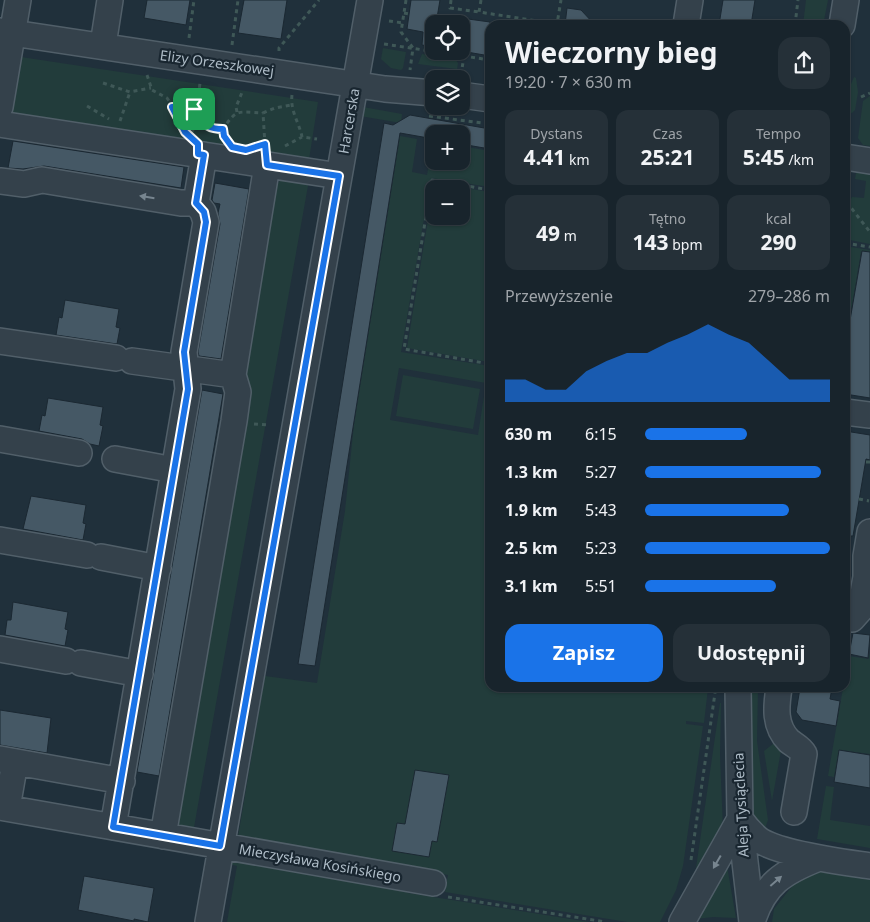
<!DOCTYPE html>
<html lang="pl">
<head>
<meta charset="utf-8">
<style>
	:root { --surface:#18242c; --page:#253038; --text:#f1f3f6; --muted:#9fa4a9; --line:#364148; --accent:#1a73e8 }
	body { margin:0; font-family:"Noto Sans",sans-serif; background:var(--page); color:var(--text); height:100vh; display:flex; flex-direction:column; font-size:19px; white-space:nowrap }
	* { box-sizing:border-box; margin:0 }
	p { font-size:16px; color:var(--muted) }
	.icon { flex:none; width:28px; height:28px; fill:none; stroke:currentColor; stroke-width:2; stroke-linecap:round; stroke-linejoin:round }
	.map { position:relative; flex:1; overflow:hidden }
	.side { position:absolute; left:485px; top:20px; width:365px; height:672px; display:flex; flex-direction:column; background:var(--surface); border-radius:15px; box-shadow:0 1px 4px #0004,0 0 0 1px var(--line) }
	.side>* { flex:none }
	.tools { position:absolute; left:425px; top:15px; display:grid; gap:10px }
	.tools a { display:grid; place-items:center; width:45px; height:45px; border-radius:10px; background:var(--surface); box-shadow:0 1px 4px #0004,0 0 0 1px var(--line); font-size:25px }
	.pin { position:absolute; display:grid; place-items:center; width:42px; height:42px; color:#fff; margin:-21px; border-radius:10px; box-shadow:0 2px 8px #0006 }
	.round { display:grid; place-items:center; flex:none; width:52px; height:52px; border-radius:15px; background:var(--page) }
	.headline { display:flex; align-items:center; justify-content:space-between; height:85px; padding:0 20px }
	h1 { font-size:28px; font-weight:700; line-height:38px }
	.figures { display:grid; grid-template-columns:repeat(3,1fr); gap:8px; height:85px; padding:5px 20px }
	.figures div { display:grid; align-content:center; border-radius:12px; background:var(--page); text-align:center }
	.figures b { font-size:21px; font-weight:700 }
	.figures small { font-size:14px; font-weight:400 }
	.figures p { font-size:14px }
	.chart { height:140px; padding:10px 20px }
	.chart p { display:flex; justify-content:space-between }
	.chart svg { width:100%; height:90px; margin-top:5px; fill:var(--accent); opacity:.7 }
	.action { display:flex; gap:10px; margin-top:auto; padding:10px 20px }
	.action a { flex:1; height:58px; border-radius:15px; background:var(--accent); color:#fff; font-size:20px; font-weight:700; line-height:58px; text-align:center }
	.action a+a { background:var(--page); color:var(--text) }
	ul { padding:0 20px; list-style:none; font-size:16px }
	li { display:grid; grid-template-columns:80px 60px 1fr; align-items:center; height:38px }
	li i { height:12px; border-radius:6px; background:var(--accent) }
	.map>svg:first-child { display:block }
	.green { fill:#223c3b; fill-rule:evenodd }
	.building { fill:#455865; stroke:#1b2832 }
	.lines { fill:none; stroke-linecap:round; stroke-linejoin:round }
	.minor-casing { stroke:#515f69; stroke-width:28 }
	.path { stroke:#3f5857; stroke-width:3; stroke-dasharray:4 4; stroke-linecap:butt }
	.minor { stroke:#34414b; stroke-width:25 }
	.oneway { fill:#77858f }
	.route-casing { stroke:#fff; stroke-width:10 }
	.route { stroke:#1a73e8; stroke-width:6 }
	.labels { text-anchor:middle; stroke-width:4.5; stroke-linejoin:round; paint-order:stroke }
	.street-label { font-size:14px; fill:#aebcc7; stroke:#192630 }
</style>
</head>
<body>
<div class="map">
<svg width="870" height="922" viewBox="0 0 870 922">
	<rect width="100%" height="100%" fill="#20303b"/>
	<path class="green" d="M806,0h22l-5,25h-20z
		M383,48l23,4 -3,16 -2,2 -10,-2 -10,-9z
		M422,54l33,5 3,4 -1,6 -39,-5z
		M21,57l297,45 -10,64 -297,-46z
		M854,77l2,1 2,14 -3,18 -3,3 -7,-1v-14z
		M870,96v50l-7,-1 -5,-7 5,-37z
		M363,107l39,7 -1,9 -41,-7z
		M400,136l17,3 -5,33 15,3 6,-33 1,19h27v-15l29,5v36l-59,-9 -30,174 89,14v322h218l-4,35 -18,-2v3l17,2 -20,140 -7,24 -16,32h-33l-182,-30 3,-17 -210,-38 27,-161 52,7 28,-172 9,-87zM399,368l87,15 -8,52 -88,-15z
		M857,168l13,2v74l-25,-5v-30l7,-12 12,1 2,-17 -11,-2z
		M284,176l25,4 -116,653 -39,-6 115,-633z
		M434,183l56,9 -1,170 -82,-14zM434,189h27v27h-27z
		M845,246l25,4v3l-9,-1 -16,95z
		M403,375l77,14 -7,40 -77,-13z
		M870,653v101l-31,-4 -5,27 -6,-1 15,-88h2l3,-32 21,3z
		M750,688h8l-1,53 11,79 -4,11 -11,-15 -3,-7z
		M720,703h1l-1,52 3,74 -28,46z
		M778,740l4,5 -10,56 -8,-50z
		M826,786l8,1 -4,33 40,6v22l-53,-9z
		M230,860l164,21 14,12 181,29h-362l10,-56 -10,-3z
		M727,866l9,52 -23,-1 -17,2z
		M824,870l46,8v44h-98l2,-13 19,-24 -1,-8z"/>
	<path class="building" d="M147,0h43l-4,25 -42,-7z
		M244,0h43l-6,39 -43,-6z
		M411,0h29l-3,18 30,5 1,-4 22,3v34l-29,-5v-27h-27v23l-12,-2 1,-13 -16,-3z
		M723,0h32l-4,25h-32z
		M567,8l14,2 14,15h-30z
		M410,115l80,14v20l-29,-5v-10h-27v5l-34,-6 -85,533 -17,-2 86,-541 9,2z
		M13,141l171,26 -3,21 -137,-22 -21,3 -15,-1z
		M215,183l34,6 -28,170 -22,-3 -1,-4 22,-128 -2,-11 2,-9 -6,-1 -2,-3z
		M862,251l8,1v146l-25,-4v-45z
		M65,300l54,9 -3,18 4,1 -3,16 -61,-9 3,-18 3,1z
		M202,390l21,4 -64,382 -22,-4z
		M48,398l55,9 -3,18 3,1 -4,20 -9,-2 -8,-5 -43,-8 3,-16 3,1z
		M845,431l25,4v25l-4,-1 -13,77h-8z
		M31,496l55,9 -3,18 3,1 -3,16 -60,-11z
		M13,602l55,10 -3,17 3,1 -3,16 -60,-11 2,-15h4z
		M853,633l17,2 -2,23 -19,-4z
		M800,688h32l-2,11 10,2 -4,25 -34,-6 -6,-8z
		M0,710l51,8 -4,35 -47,-8z
		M839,750l31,5v33l-36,-6z
		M415,770l34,5 -12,67 -5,-1 -3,16 -37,-6 5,-28 8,1z
		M84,876l70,12 -6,34 -14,-3v2l-56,-11z"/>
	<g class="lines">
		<defs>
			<path id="minor" d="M686,25l4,-25
				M842,25l4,-25
				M0,31l385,58 49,4
				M103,45l7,-45
				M461,95l29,4
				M0,107l18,-107
				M0,124l339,52
				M845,157l25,4
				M0,181l24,3 18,-4 139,23h15
				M0,341l116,17
				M132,361l101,14
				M845,412l25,3
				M0,439l79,14
				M115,459l59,11
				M0,540l87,15
				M101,557l57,11
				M845,618l7,1 8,-9 6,-33v-21l4,-24
				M0,649l66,12
				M81,663l59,11
				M738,688l2,131 12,103
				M779,688c-3,19 -5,38 10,53 5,4 12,7 15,13l-10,58
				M0,759l122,22
				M0,807l433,76
				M7,808l8,-46
				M740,819c5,7 11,14 18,20 20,15 85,23 112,27
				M113,827l75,-438 -4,-37 22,-130 -3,-10 -7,-9 8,-48
				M163,836l71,-415 4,-29 -5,-17 34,-210
				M208,922l162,-922
				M682,922l58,-103
				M752,922c12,-38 31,-50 67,-64"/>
		</defs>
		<use href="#minor" class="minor-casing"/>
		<path class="path" d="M406,0l-5,32 12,16 -3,22
			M451,0l-1,8 29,4
			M481,0l-2,12 78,12 4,-24
			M404,13l5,1
			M389,21l14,2
			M795,25l3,-25
			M189,38l5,-38
			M384,44l106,16
			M232,45l6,-45
			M279,51v-3l40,-48
			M147,75l5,15 15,8 9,13 9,21
			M461,75l3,-19
			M103,83l27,9 21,-4
			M292,95c-2,16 7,27 10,42l15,2
			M861,97l9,-4
			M87,106l22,13
			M172,107l22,2 12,-3 1,-7 -8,-8 1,-8
			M194,109c11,13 10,20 29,20
			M237,112l-1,-5 7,-17
			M429,116l61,8
			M120,121l10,-29
			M182,125h7l4,4
			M192,132l3,-7 8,-4
			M225,138l-2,-9c14,-21 15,-17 40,-16
			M265,145l-2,-32 12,-5 16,-3
			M285,146l17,-9
			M490,190l-58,-10 -28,169 86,15
			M845,204l7,5 18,23
			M845,243l25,4
			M254,424l14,1
			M866,462h4
			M859,499l10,2
			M691,860l24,-167
			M448,897l158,25"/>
		<use href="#minor" class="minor"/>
	</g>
	<defs><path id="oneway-solid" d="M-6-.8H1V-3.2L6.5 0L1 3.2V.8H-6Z" transform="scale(1.25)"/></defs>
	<g class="oneway">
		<use href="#oneway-solid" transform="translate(147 197) rotate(-171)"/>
		<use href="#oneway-solid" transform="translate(717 862) rotate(120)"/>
		<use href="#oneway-solid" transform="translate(776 881) rotate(-41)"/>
	</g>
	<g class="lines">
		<defs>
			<path id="route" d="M172,107l22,2c11,13 10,20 29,20l1,7 8,11 14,3 19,-6 2,21 72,11 -119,670 -107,-19 75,-438 -4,-37 22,-130 -2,-10 -8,-9 8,-48 -6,-1v-10l-13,-12z"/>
		</defs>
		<use href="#route" class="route-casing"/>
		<use href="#route" class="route"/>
	</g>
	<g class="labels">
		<g class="street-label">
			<text transform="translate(217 63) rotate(8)" y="5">Elizy Orzeszkowej</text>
			<text transform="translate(349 121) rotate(-80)" y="5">Harcerska</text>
			<text transform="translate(741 805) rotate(-93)" y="5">Aleja Tysiąclecia</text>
			<text transform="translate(320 863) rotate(10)" y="5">Mieczysława Kosińskiego</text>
		</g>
	</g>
</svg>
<div class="tools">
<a><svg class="icon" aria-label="locate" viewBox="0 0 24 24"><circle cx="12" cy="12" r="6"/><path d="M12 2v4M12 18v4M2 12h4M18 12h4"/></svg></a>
<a><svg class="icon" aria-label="layers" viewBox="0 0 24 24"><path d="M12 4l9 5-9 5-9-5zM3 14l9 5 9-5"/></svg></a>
<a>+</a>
<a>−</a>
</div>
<div class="pin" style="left:194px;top:109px;background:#1e9e55"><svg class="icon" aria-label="arrive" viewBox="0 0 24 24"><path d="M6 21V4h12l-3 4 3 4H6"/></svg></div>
<section class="side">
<div class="headline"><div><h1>Wieczorny bieg</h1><p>19:20 · 7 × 630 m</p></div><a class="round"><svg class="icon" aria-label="share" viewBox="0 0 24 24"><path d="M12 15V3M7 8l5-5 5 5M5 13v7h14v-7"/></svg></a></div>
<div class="figures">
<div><p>Dystans</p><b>4.41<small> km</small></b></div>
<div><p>Czas</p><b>25:21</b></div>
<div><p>Tempo</p><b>5:45<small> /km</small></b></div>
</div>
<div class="figures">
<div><b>49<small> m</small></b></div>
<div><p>Tętno</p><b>143<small> bpm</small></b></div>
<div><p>kcal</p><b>290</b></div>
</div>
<div class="chart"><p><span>Przewyższenie</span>279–286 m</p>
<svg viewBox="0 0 160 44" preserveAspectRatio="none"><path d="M0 44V33L10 33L20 38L30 38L40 29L50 24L60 20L70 20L80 15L90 11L100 6L110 11L120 15L130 24L140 33L150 33L160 33V44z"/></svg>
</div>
<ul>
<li><b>630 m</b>6:15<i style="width:55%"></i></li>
<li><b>1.3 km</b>5:27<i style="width:95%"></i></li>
<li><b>1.9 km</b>5:43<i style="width:78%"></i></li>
<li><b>2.5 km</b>5:23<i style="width:100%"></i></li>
<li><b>3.1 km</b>5:51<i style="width:71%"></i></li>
</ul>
<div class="action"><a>Zapisz</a><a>Udostępnij</a></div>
</section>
</div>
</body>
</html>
